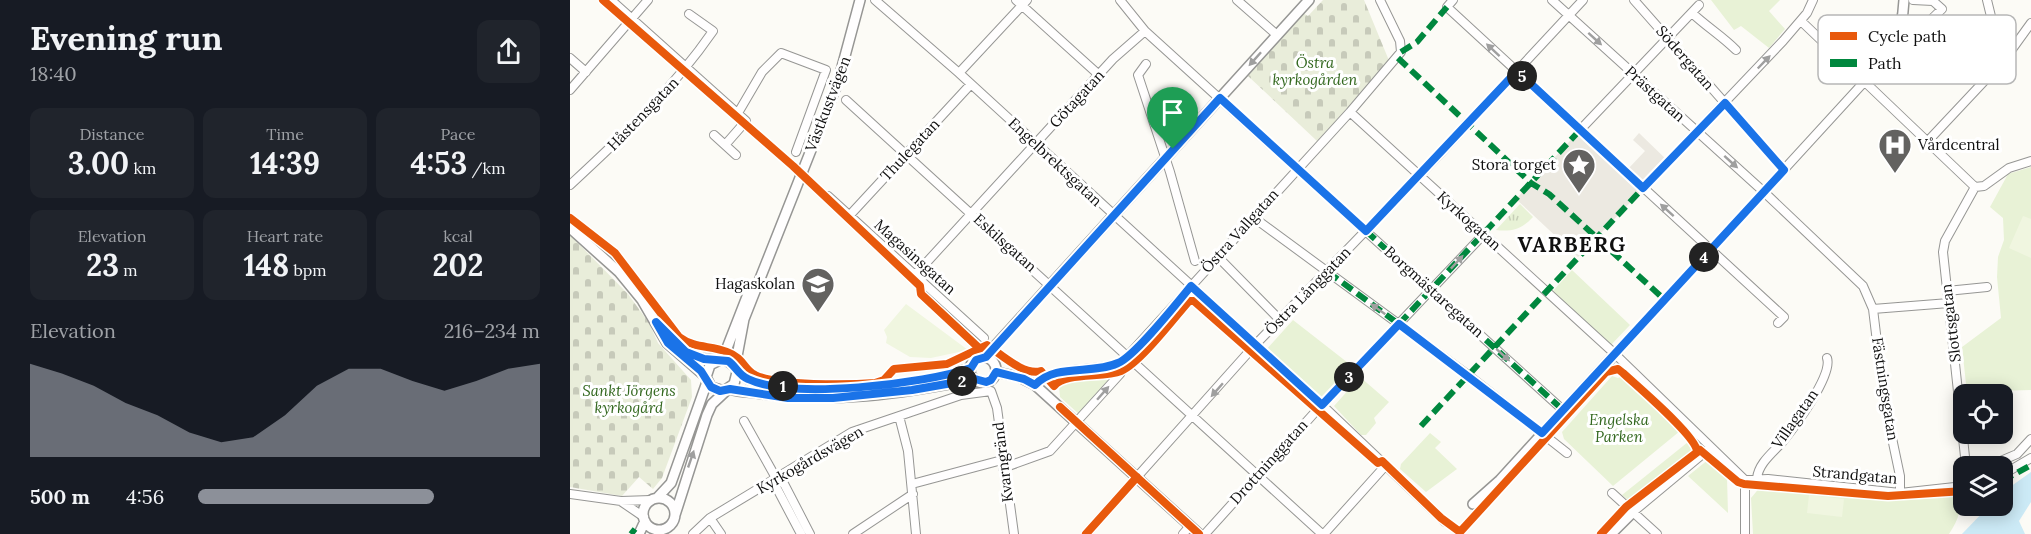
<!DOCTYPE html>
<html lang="en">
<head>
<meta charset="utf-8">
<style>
	:root { --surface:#171b24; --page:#20242c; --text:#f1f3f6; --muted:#9ea1a6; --accent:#8c9099 }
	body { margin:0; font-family:Lora,serif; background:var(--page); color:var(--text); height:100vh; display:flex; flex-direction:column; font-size:22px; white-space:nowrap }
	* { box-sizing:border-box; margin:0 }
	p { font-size:20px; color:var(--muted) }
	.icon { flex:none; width:33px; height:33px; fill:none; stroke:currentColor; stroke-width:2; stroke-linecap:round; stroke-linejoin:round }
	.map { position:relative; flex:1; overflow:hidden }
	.drawer { display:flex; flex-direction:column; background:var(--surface); width:570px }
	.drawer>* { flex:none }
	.controls { position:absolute; left:1383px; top:384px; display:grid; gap:12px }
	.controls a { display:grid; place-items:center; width:60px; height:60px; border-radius:12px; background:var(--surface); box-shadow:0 3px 15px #0003; font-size:30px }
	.pin { position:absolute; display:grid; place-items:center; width:51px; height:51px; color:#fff; margin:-62px -26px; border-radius:50% 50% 50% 0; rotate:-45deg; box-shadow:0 0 6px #0007 }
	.pin .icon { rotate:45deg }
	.km { position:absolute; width:30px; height:30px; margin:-15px; border-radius:50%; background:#222; color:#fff; font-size:16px; line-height:30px; text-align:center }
	.round { display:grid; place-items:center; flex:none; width:63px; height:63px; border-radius:12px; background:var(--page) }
	.headline { display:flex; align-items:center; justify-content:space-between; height:102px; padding:0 30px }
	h1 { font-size:33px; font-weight:700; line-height:45px }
	.metrics { display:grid; grid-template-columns:repeat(3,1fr); gap:9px; height:102px; padding:6px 30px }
	.metrics div { display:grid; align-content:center; border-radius:12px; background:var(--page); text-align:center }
	.metrics b { font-size:30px; font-weight:700 }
	.metrics small { font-size:16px; font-weight:400 }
	.metrics p { font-size:16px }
	.chart { height:168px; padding:12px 30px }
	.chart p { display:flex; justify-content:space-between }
	.chart svg { width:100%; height:108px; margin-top:6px; fill:var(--accent); opacity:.7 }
	ul { padding:0 30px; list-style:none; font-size:20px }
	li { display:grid; grid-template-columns:96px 72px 1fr; align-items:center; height:45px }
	li i { height:15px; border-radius:8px; background:var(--accent) }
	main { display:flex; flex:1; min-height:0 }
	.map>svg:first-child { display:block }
	.grass { fill:url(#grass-tufts) }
	.cemetery { fill:url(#cemetery-stones) }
	.park { fill:#e8f2d6 }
	.pitch { fill:#f0f6e0 }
	.plaza { fill:#ece9e1 }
	.water { fill:#cceaf6 }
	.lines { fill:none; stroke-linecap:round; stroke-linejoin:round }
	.minor-casing { stroke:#969694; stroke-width:10 }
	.tertiary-casing { stroke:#969694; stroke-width:12 }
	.minor { stroke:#fffefe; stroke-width:8 }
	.tertiary { stroke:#fffefe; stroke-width:9 }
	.quiet { stroke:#00873e; stroke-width:6; stroke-dasharray:12 6; stroke-linecap:butt }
	.cycleway-casing { stroke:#fff; stroke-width:11 }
	.cycleway { stroke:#e8590c; stroke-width:8 }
	.oneway { fill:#9f9f9f }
	.route-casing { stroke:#fff; stroke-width:12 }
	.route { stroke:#1a73e8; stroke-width:8 }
	.labels { text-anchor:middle; stroke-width:6; stroke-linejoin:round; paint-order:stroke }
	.street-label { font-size:15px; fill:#101010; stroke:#fff }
	.park-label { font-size:15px; font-style:italic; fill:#33681f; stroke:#fff }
	.poi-label { font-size:15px; fill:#101010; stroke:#fff; text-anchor:end }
	.district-label { font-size:21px; font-weight:bold; letter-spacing:1.5px; fill:#101010; stroke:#fff }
	.key { fill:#fff; stroke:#b7b7b7; stroke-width:1.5 }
	.key-label { font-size:16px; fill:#101010 }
</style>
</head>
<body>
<main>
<section class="drawer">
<div class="headline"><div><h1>Evening run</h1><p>18:40</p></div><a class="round"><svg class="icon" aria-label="share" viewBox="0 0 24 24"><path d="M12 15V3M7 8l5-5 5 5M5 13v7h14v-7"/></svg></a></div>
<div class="metrics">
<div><p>Distance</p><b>3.00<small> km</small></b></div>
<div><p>Time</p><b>14:39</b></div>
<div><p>Pace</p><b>4:53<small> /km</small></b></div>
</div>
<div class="metrics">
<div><p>Elevation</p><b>23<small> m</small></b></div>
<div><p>Heart rate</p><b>148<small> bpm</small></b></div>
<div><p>kcal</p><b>202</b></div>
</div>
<div class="chart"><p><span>Elevation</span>216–234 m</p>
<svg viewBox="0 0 160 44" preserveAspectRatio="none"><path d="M0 44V6L10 10L20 15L30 22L40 27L50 34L60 38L70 36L80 27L90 15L100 8L110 8L120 13L130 17L140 13L150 8L160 6V44z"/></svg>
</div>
<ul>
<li><b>500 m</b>4:56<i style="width:69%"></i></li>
</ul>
</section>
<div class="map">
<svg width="1461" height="534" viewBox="0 0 1461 534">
	<defs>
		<pattern id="grass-tufts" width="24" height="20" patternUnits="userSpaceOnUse" patternTransform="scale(1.5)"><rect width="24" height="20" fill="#e8f2d6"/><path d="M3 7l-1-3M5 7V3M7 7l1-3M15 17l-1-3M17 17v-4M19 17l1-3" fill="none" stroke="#c6ceb7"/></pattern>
		<pattern id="cemetery-stones" width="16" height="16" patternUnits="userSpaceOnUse" patternTransform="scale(1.5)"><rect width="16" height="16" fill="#e9edda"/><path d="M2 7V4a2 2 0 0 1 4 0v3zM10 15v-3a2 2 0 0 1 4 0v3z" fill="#c7caba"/></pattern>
	</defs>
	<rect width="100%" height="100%" fill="#fcfbf6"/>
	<path class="grass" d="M950,204l13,13c-11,12 -21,15 -37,13z"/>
	<path class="cemetery" d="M753,0h41l26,63 -73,78 -69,-65 55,-63 5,3z
		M0,235l58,59 21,29 9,20 33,37 1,17 -30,81 -9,11 -14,-12 -17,19 -52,-9z"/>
	<path class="park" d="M1141,0h69l-11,11 16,18 -16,19 -28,-22 -7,4z
		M1461,167v223l-36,1 -29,-7 -4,-37 39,-29 -4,-41 1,-20 6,-17 -1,-22 -13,-11 18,-33z
		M1002,270l58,55 -20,21 -58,-54z
		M723,320l59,46 -32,34 -55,-49z
		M1053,375l57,56 -67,55 -49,-47 -2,-7 50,-56 6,2z
		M790,377l29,25 -15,16 2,5 -10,12h-5l-27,-29z
		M541,380l-31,35 -20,-18 -1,-11 5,-5z
		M860,433l11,9 -6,6 22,21 -31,23 -26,-23 1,-5z
		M1118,442l4,4 -1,5 -57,49h-6l-6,-5z
		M1139,459l18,18 1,36 -40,-37z
		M1191,486l107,12 36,1 55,-5c3,17 -1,26 -10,40h-196l-2,-36z"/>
	<path class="pitch" d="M1453,216l8,3v39l-22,-10z
		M336,304l62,46 -37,8 -21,-1 -24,-14 1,-6 -3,-7z
		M1239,495l35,4 -2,18 -35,-4z"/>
	<path class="plaza" d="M1010,130l48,39 17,-18 -12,-11 6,-7 30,29 -91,95 -62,-58z"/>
	<path class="water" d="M1461,472v30l-12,19 6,13h-63l27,-28h13l1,-14z"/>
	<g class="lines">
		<defs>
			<path id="minor" d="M41,0l135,121 -21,24
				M305,0l84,73 363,332 123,117
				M446,0l83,75
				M550,0l25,31 418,379
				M667,0l40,35
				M883,0l-6,7 337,310 -6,6
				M982,0l212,192 99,94 10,23 11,91 16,76v17
				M1064,0l150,170
				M1417,0l10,41 8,18
				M1122,13c15,14 30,23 44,37
				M1231,21l174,166
				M1329,39l15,-3 28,-27 -9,-8 -20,-1
				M0,58l16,14
				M576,64l-8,11 32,97 25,89
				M389,73l68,-73
				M0,90l78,-90
				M276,100l476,434
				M780,112l265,242 130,126
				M168,113l24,-41 19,-19 45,17 -30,82
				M1010,130l119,-125
				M144,135l22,20
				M1357,142l78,-83 26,-36
				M0,185c52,-48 103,-96 143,-154l-24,-17
				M1405,187l9,-1 25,-18 22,-7
				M1073,188l140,-147 24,-28 6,-13
				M258,196l156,142
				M279,216l122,-132
				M683,217l215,158 99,78
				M647,256l63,64
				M345,275l198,-216 32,-28
				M1377,291l40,-4
				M1303,309l76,-6
				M1045,354l250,-273
				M465,385c23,-23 62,-10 89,-25l226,-248 51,-60 -1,-11 -20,-41
				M329,416l9,35 8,83
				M174,421l32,57
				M1396,466l-23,-214 2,-11 30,-54
				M1419,466l28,-12 14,-15
				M433,468l47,-17 70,-77 2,-4 -3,-7
				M1432,475l29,-17
				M210,476l30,58
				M1187,478c2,-16 17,-26 27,-38 11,-14 49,-65 43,-82
				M1175,480l23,-1 132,14 64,-7
				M1175,480v54
				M203,481l28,53
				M342,484l90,-24
				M1042,493l45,41
				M0,494l51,7 30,-1
				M52,502l22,15
				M1063,512l77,-64
				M140,518l11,16
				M123,534l17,-16 142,-86 109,-37 30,-4 6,17 17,126
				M283,534l60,-40
				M516,534l169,-189 181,-187 147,-158
				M613,534l7,-8
				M635,534l112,-124 166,-175
				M754,534l62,-69"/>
			<path id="tertiary" d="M1295,81c26,-29 37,-41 39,-81
				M0,228l49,44 23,28 25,43 39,34
				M112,350l15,8 19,2
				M415,357l324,-357
				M400 370a13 13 0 1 1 26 0a13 13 0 1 1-26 0Z
				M149,359l8,-11 23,-59
				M165,367l9,-48 94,-237 22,-82
				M167,372l-3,12 -10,7 -13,-4 -5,-10 4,-12 12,-6c15,3 17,19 33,23 63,15 154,7 216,-14
				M426,372l23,5 16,8 164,149
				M160,389c9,3 18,3 27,4 71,12 147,0 218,-14
				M87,498l14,-15 36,-101
				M73 514a16 16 0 1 1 32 0a16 16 0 1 1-32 0Z
				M903,504l27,-24 115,-126
				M105,515l32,-100 5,-11 15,-14
				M69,534l6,-13
				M1041,534l22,-22"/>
		</defs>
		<use href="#minor" class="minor-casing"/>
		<use href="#tertiary" class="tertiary-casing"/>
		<use href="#minor" class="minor"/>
		<use href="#tertiary" class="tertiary"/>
		<path class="quiet" d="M831,52l16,-10 30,-35
			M828,58l133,125 18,11 116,106
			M796,231l197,179
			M758,272l140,103 74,58
			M829,324l181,-194
			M1045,354l149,-162
			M851,426l222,-238
			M1432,481l29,-16
			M61,534l4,-5"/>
		<defs>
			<path id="cycleway" d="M33,0l190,166 127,120 1,8 59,55
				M0,218l45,35 64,84c16,12 31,8 48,15 17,6 17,18 28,23 22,11 94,10 120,8l9,-3 10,-11 53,-5 40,-19c15,10 37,31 54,26l13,15c11,-14 49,-8 67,-15 19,-8 53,-53 68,-70h5l184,162 4,-2 59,57 19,14 146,-160 12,-3 5,4c15,14 72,62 74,78
				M490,407l139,127
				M516,534l51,-57
				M1031,534l25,-27 74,-57 38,32 6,2 144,12 76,-5"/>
		</defs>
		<use href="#cycleway" class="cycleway-casing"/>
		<use href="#cycleway" class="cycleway"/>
	</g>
	<defs><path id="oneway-solid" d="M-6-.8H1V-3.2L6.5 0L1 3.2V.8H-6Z" transform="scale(1.5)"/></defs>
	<g class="oneway">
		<use href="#oneway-solid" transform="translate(1025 39) rotate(42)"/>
		<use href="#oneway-solid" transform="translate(923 50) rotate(-137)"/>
		<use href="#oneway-solid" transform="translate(685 59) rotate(132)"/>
		<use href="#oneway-solid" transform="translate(1194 62) rotate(-46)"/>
		<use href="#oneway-solid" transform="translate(1161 162) rotate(42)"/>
		<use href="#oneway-solid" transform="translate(1097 210) rotate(-138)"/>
		<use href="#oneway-solid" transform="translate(887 262) rotate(-47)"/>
		<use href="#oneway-solid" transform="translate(808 309) rotate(-144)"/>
		<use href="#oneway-solid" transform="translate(933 355) rotate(42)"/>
		<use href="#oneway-solid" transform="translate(647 390) rotate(131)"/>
		<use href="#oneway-solid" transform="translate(533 393) rotate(-49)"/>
		<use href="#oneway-solid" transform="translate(121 459) rotate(-71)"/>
	</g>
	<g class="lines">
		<defs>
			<path id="route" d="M947,71l126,117 82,-85 59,67 -242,263 -143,-109 -77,81 -131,-119c-14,17 -56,70 -73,77 -26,12 -62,0 -83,22l-11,-6 -28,-7 -5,8 -5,2 -11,-3 -63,11 -79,8h-45l-58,-9 -10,2 -9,-4 -10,-16 -33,-28 -12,-21 30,30 18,7 24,2c8,5 10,14 20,18 44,21 176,5 223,-11l5,-8 10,-3 234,-259 146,133z"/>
		</defs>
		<use href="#route" class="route-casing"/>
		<use href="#route" class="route"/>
	</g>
	<defs>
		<symbol id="hospital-pin" viewBox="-11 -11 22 30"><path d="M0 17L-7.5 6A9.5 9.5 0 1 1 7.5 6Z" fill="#636260" stroke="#fff"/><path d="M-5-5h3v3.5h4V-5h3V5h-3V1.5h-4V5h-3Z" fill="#fff"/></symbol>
		<symbol id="sight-pin" viewBox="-11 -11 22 30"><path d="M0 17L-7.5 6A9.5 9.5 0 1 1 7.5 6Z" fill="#636260" stroke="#fff"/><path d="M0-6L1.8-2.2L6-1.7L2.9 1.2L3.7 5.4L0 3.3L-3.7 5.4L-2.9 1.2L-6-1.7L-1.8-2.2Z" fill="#fff"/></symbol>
		<symbol id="school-pin" viewBox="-11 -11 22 30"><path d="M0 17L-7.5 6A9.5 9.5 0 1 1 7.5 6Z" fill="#636260" stroke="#fff"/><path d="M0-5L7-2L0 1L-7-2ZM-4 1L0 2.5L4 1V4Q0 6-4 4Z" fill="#fff"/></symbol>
	</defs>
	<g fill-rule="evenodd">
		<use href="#hospital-pin" x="1306" y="126" width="38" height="52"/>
		<use href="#sight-pin" x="990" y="146" width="38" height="52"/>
		<use href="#school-pin" x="229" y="265" width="38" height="52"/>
	</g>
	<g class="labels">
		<g class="street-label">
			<text transform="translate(1115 58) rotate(49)" y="5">Södergatan</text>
			<text transform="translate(1085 94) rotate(42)" y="5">Prästgatan</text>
			<text transform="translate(507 99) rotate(-47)" y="5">Götagatan</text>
			<text transform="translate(258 104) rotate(-69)" y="5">Västkustvägen</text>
			<text transform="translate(73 114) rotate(-46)" y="5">Håstensgatan</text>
			<text transform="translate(340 150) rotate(-47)" y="5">Thulegatan</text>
			<text transform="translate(485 162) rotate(43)" y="5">Engelbrektsgatan</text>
			<text transform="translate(899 221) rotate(42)" y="5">Kyrkogatan</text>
			<text transform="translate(670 231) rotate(-48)" y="5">Östra Vallgatan</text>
			<text transform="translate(435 243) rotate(42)" y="5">Eskilsgatan</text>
			<text transform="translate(345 257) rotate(42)" y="5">Magasinsgatan</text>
			<text transform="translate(738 291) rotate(-46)" y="5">Östra Långgatan</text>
			<text transform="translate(864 292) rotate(42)" y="5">Borgmästaregatan</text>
			<text transform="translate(1381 323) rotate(-97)" y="5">Slottsgatan</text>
			<text transform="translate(1315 389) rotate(81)" y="5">Fästningsgatan</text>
			<text transform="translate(1225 419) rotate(-55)" y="5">Villagatan</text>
			<text transform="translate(240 460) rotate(-30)" y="5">Kyrkogårdsvägen</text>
			<text transform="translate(433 462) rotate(-97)" y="5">Kvarngränd</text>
			<text transform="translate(699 462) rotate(-48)" y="5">Drottninggatan</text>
			<text transform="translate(1285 475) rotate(5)" y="5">Strandgatan</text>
		</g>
		<g class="park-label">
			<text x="745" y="68">Östra<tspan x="745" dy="17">kyrkogården</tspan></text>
			<text x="59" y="396">Sankt Jörgens<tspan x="59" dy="17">kyrkogård</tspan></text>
			<text x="1049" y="425">Engelska<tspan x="1049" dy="17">Parken</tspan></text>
		</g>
		<g class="poi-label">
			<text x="1348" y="150" text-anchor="start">Vårdcentral</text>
			<text x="986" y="170">Stora torget</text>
			<text x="225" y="289">Hagaskolan</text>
		</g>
		<g class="district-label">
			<text x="1002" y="252">VARBERG</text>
		</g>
	</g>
	<rect x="1248" y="15" width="198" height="69" rx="9" class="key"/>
	<rect x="1260" y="32" width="27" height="8" fill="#e8590c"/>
	<rect x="1260" y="59" width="27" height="8" fill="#00873e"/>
	<g class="key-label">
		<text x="1298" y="42">Cycle path</text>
		<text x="1298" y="69">Path</text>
	</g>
</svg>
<div class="controls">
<a><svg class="icon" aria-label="locate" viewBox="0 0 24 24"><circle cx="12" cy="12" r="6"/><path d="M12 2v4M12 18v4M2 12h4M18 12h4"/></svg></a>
<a><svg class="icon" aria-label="layers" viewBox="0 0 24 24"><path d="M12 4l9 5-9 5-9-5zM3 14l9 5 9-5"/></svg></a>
</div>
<div class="pin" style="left:603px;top:149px;background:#1e9e55"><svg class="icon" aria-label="arrive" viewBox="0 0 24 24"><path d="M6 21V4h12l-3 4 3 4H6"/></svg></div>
<b class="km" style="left:213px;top:386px">1</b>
<b class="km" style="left:392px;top:381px">2</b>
<b class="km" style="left:779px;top:377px">3</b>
<b class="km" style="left:1134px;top:257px">4</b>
<b class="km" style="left:952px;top:76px">5</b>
</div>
</main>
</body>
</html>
